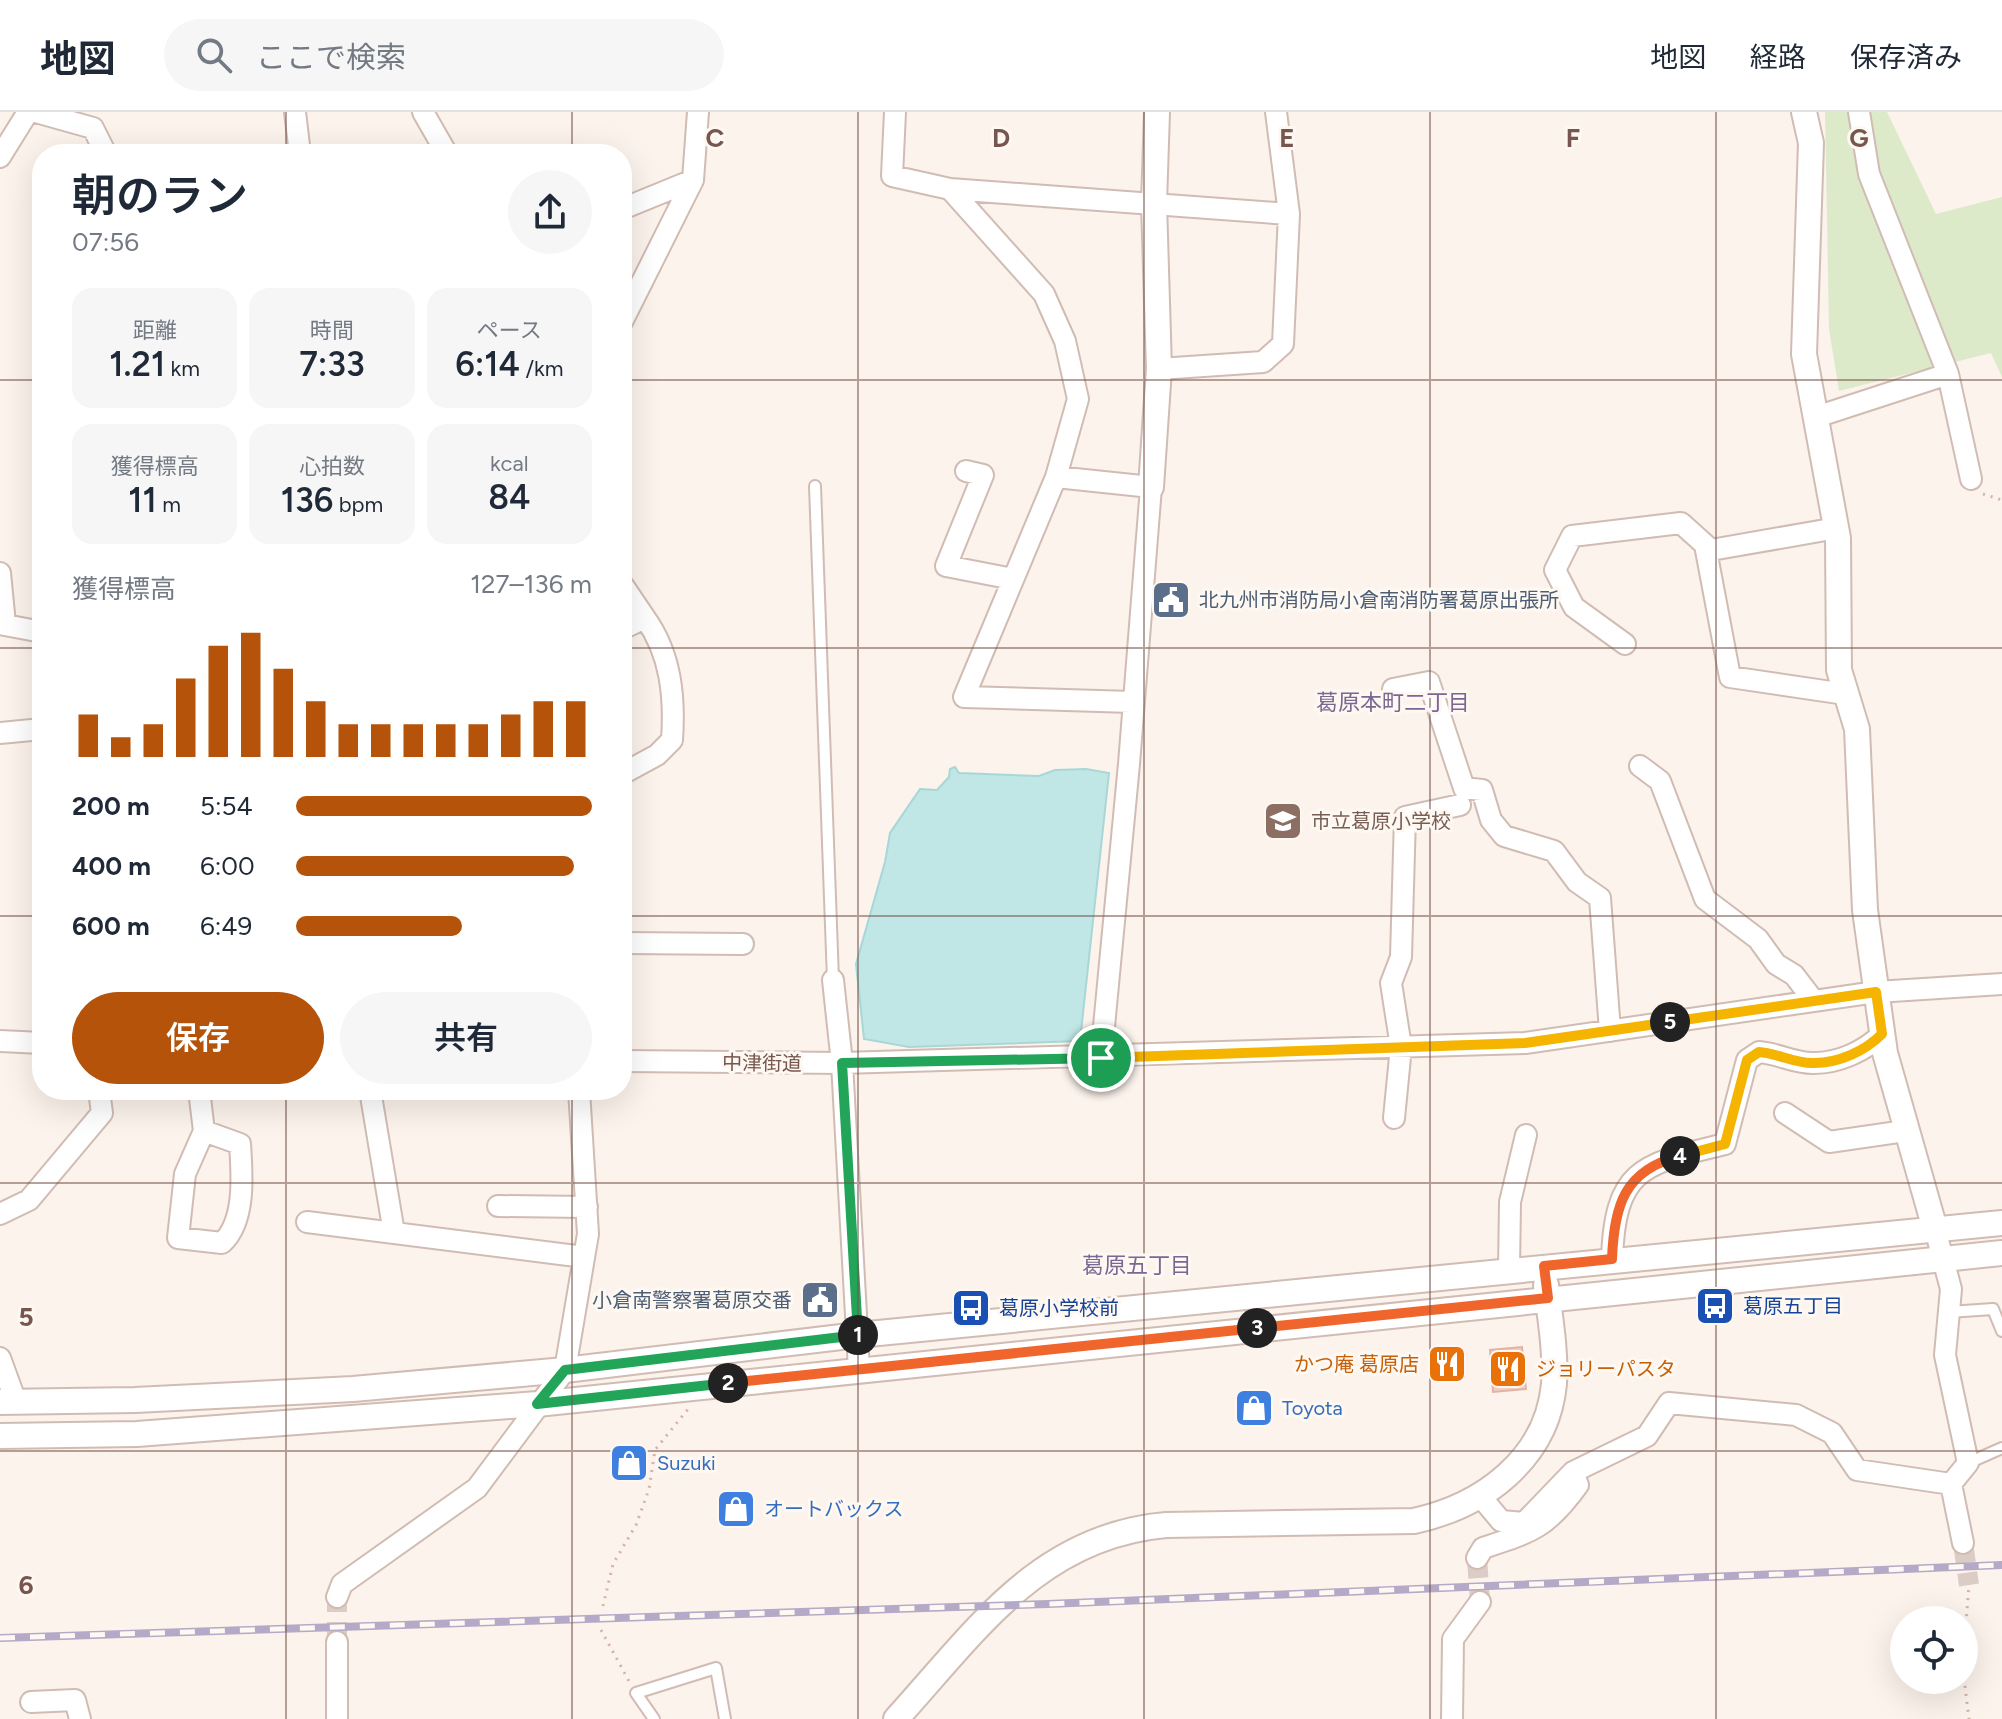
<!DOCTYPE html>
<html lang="ja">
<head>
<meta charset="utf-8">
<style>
	:root { --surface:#fff; --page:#f6f6f7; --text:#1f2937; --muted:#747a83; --line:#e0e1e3; --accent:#b45309 }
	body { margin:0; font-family:Figtree,"Noto Sans JP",sans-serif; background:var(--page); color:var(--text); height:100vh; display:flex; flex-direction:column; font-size:30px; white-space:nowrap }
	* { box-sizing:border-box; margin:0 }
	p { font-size:26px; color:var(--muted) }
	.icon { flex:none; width:44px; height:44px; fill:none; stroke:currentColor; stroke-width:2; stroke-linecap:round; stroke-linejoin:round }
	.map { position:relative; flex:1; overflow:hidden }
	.panel { position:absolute; left:32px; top:32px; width:600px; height:956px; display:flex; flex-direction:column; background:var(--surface); border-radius:32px; box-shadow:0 8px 32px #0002 }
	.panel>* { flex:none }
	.tools { position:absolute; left:1890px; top:1494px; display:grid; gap:16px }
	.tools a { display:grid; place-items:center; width:88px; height:88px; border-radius:50%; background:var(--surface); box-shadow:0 8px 32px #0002; font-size:40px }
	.pin { position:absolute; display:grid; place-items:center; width:68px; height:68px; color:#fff; margin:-34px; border:4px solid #fff; border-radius:50%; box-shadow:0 2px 8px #0007 }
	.km { position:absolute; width:40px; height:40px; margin:-20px; border-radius:50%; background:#222; color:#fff; font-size:22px; line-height:40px; text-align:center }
	.round { display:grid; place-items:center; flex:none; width:84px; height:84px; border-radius:42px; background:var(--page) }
	.headline { display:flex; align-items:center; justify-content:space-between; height:136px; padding:0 40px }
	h1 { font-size:44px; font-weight:600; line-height:60px }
	.stats { display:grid; grid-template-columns:repeat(3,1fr); gap:12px; height:136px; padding:8px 40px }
	.stats div { display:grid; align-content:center; border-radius:20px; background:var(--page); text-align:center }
	.stats b { font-size:34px; font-weight:600 }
	.stats small { font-size:22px; font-weight:400 }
	.stats p { font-size:22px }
	.chart { height:224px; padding:16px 40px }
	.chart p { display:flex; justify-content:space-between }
	.chart svg { width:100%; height:144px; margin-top:8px; stroke:var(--accent); stroke-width:6 }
	.action { display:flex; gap:16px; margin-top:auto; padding:16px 40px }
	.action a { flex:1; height:92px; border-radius:48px; background:var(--accent); color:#fff; font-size:32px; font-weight:600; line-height:92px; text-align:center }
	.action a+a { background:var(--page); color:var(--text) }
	ul { padding:0 40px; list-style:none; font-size:26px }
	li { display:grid; grid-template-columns:128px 96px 1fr; align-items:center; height:60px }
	li i { height:20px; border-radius:10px; background:var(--accent) }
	header { display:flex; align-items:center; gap:48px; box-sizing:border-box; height:112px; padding:0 40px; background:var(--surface); border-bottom:2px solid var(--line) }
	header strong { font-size:38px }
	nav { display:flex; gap:44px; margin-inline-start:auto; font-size:28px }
	.search { width:560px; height:72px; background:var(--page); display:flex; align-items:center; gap:20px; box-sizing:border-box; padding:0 28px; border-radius:44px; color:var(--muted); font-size:30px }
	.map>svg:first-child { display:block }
	.green { fill:#ddeaca }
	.water { fill:#c0e6e5; stroke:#a7d7d6; stroke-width:2 }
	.building { fill:#f1cec4; stroke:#e3b2a5; stroke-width:2 }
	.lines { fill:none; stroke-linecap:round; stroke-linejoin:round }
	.minor-tunnel { stroke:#dbccc5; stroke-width:20; stroke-dasharray:20 10; stroke-linecap:butt }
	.service-casing { stroke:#d1bcb3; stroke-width:14 }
	.minor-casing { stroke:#d1bcb3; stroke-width:24 }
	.tertiary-casing { stroke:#d1bcb3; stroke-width:28 }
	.path { stroke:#d6b1a7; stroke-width:3; stroke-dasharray:2 6; stroke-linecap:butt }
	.service { stroke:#fff; stroke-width:10 }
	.minor { stroke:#fff; stroke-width:20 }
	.tertiary { stroke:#fff; stroke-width:24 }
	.rail-casing { stroke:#b4a9c7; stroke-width:8 }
	.rail { stroke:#fef8f2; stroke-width:5; stroke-dasharray:15; stroke-linecap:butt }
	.split-1-casing { stroke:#fff; stroke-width:16 }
	.split-2-casing { stroke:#fff; stroke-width:16 }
	.split-3-casing { stroke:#fff; stroke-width:16 }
	.split-4-casing { stroke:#fff; stroke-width:16 }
	.split-5-casing { stroke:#fff; stroke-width:16 }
	.split-6-casing { stroke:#fff; stroke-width:16 }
	.split-1 { stroke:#22a559; stroke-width:10 }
	.split-2 { stroke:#22a559; stroke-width:10 }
	.split-3 { stroke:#f0652b; stroke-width:10 }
	.split-4 { stroke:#f0652b; stroke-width:10 }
	.split-5 { stroke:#f5b400; stroke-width:10 }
	.split-6 { stroke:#f5b400; stroke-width:10 }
	.grid { fill:none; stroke:#77564f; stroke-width:2; stroke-opacity:0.55 }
	.labels { text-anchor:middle; stroke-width:6; stroke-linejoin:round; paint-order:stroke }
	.service-label { font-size:20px; fill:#4e5e75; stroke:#fef8f2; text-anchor:start }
	.education-label { font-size:20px; fill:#785e54; stroke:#fef8f2; text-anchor:start }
	.street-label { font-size:20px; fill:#77564f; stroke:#fef8f2 }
	.transit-label { font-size:20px; fill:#164399; stroke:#fef8f2; text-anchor:start }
	.food-label { font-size:20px; fill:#c56008; stroke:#fef8f2; text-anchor:end }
	.shop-label { font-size:20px; fill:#366cbe; stroke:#fef8f2; text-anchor:start }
	.neighbourhood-label { font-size:22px; fill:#7c6792; stroke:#fef8f2 }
	.grid-label { font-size:26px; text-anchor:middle; font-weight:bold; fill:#77564f; stroke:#fef8f2; stroke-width:6; stroke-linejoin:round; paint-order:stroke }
</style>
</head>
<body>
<header>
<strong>地図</strong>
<div class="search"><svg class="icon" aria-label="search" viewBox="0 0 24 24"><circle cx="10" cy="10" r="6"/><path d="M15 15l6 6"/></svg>ここで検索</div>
<nav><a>地図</a><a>経路</a><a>保存済み</a></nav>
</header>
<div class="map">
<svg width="2002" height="1607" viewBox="0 0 2002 1607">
	<rect width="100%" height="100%" fill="#fcf3ec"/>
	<path class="green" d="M1825,0h62l49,102 66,-17v180l-11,-24 -152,38 -10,-62z"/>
	<path class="water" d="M955,655l4,6 80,3 16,-6 31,-1 23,4 -29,268 -171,6 -45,-8 -8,-75 29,-102 5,-29 30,-44 17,1 12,-13 1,-8z"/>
	<path class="building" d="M1522,1235l4,42 -33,3 -3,-42z"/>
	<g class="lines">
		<path class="minor-tunnel" d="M1963,1431l6,42
			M1477,1446l3,44
			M337,1530v-45"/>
		<defs>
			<path id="service" d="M815,374l18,494
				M1949,1200l44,-3 9,22
				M1968,1351l34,-15
				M654,1607l-18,-26 80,-25 9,51"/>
			<path id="minor" d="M36,0l57,16 13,26
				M295,0l5,42
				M423,0l24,42
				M895,0l-3,64 58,13 339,25
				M1859,0l10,62 79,200 23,105
				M0,45l28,-45
				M950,77l94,105 21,47 13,58 -22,78 -92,220 168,5
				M622,97l71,-29
				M622,210l71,-142 5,-68
				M1159,257l104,-7 20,-18 6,-130 -13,-102
				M1816,305l132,-43
				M966,359l17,4 -37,91 67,13
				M1056,365l95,10 -22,277 -28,294
				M1705,433l25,132 115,17
				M0,461l5,51
				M622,472l23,34 -23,11
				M0,512l42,8
				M1625,532l-51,-37 -19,-37 17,-34 109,-13 30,27 126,-22
				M1393,577l36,-7 35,106 18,2 9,30 13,16 50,15 23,31 23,16 10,133
				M0,621l42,-4
				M1640,654l20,15 45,118 53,40 18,25 18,11 20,26
				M622,662l35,-19 15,-15c3,-43 -1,-86 -27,-122
				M622,831l121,1
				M833,868l9,83 17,306
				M0,929l42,2
				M622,949l220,2 683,-20 351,-51 126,-8
				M199,978l5,41 -19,43 -7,64 44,5c24,-22 20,-69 18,-99l-36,-13
				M370,978l24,143
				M1785,1001l44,29 76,-11
				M1394,1006l7,-71 -10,-64 10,-26 4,-140 55,-12
				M498,1094l89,1
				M0,1102l29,-14 73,-87 -3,-23
				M307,1110l277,35
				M1935,1117l16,60 -6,66 23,108 -17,21 12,59
				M1612,1147c3,-93 33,-95 113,-115l22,-84 12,-8c18,1 37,12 55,11 25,0 51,-12 68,-29
				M1509,1157l1,-67 16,-67
				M0,1246l16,44
				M1481,1385l20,24 23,2 49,-51 74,-36 22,-33 127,12 36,18 25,37 94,14
				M1477,1446l6,-10c49,-16 64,-20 95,-63l-5,-13
				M337,1485l5,-13 135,-96 88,-118 23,-136 -9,-144
				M337,1530v77
				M31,1590l44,-2 5,19
				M1452,1607l1,-80 27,-37"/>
			<path id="tertiary" d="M1804,0l7,31 -7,211 34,184 1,132 18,59 8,181 20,143 50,176
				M1151,375l8,-118 -5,-166 3,-91
				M0,1290l135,-2 218,-11 212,-19 293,-35 1144,-112
				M0,1324l137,-2 400,-30 1465,-151
				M896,1607c80,-88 143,-183 270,-194l248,-4c69,-15 133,-62 140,-137 2,-34 -4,-66 -8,-99"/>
		</defs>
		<use href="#service" class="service-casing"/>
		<use href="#minor" class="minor-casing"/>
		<use href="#tertiary" class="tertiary-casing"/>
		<path class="path" d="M1983,382l19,6
			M603,1494l10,-42 23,-39 13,-36 6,-39 33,-41
			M601,1518l29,53
			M1964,1536l5,-63
			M1964,1566l5,41"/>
		<use href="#service" class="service"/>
		<use href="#minor" class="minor"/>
		<use href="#tertiary" class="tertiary"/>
		<defs>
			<path id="rail" d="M0,1526l1048,-34 954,-39"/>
		</defs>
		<use href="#rail" class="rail-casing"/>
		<use href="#rail" class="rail"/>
	</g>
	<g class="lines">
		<defs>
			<path id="split-1" d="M858,1223l-16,-272 259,-5"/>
			<path id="split-2" d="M728,1271l-191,21 28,-34 293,-35"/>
			<path id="split-3" d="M728,1271l529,-55"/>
			<path id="split-4" d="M1257,1216l291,-30 -4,-32 68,-7c2,-53 12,-89 68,-103"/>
			<path id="split-5" d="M1670,910l206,-30 6,42c-17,17 -43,29 -68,29 -18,1 -37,-10 -55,-11l-12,8 -22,84 -45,12"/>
			<path id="split-6" d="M1101,946l424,-15 145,-21"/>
		</defs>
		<use href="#split-1" class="split-1-casing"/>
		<use href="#split-2" class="split-2-casing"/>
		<use href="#split-3" class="split-3-casing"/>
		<use href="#split-4" class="split-4-casing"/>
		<use href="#split-5" class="split-5-casing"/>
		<use href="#split-6" class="split-6-casing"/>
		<use href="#split-1" class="split-1"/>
		<use href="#split-2" class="split-2"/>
		<use href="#split-3" class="split-3"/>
		<use href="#split-4" class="split-4"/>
		<use href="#split-5" class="split-5"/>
		<use href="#split-6" class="split-6"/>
	</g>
	<path class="grid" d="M286,0v42M572,0v42M858,0v1607M1144,0v1607M1430,0v1607M1716,0v1607M0,268h42M622,268h1380M0,536h42M622,536h1380M0,804h42M622,804h1380M286,978v629M572,978v629M0,1071h2002M0,1339h2002"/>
	<defs>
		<symbol id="civic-square" viewBox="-11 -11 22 22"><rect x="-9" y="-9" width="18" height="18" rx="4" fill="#5c6f8a" stroke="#fef8f2"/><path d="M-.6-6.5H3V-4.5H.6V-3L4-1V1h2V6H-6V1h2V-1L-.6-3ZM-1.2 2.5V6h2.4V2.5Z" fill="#fff"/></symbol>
		<symbol id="school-square" viewBox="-11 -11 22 22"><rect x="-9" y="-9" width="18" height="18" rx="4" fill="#8d6e63" stroke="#fef8f2"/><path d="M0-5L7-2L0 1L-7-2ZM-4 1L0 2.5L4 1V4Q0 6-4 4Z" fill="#fff"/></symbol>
		<symbol id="bus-square" viewBox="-11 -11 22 22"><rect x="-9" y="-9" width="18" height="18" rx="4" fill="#1a4fb4" stroke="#fef8f2"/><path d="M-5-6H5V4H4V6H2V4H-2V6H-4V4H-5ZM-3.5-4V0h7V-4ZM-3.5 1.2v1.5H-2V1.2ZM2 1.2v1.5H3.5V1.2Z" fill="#fff"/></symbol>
		<symbol id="restaurant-square" viewBox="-11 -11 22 22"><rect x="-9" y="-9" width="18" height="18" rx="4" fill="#e8710a" stroke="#fef8f2"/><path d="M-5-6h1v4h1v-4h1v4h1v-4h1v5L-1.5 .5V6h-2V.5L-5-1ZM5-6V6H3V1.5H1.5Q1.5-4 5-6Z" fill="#fff"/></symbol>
		<symbol id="shop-square" viewBox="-11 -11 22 22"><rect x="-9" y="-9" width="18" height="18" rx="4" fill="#3f7fe0" stroke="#fef8f2"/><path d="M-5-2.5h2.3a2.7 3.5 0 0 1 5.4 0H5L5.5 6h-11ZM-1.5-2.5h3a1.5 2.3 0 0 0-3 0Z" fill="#fff"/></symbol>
	</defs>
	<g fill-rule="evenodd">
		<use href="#civic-square" x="1149" y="466" width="44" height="44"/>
		<use href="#school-square" x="1261" y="687" width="44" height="44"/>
		<use href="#civic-square" x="798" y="1166" width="44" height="44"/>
		<use href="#bus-square" x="1693" y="1172" width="44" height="44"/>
		<use href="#bus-square" x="949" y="1174" width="44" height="44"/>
		<use href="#restaurant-square" x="1425" y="1230" width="44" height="44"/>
		<use href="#restaurant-square" x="1486" y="1235" width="44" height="44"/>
		<use href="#shop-square" x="1232" y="1274" width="44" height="44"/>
		<use href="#shop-square" x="607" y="1329" width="44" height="44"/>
		<use href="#shop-square" x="714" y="1375" width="44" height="44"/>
	</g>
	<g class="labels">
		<g class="service-label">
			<text x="1199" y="495">北九州市消防局小倉南消防署葛原出張所</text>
			<text x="792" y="1195" text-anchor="end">小倉南警察署葛原交番</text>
		</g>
		<g class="education-label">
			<text x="1311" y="716">市立葛原小学校</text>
		</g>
		<g class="street-label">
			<text transform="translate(762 951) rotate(1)" y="7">中津街道</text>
		</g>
		<g class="transit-label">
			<text x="1743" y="1201">葛原五丁目</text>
			<text x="999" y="1203">葛原小学校前</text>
		</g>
		<g class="food-label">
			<text x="1419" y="1259">かつ庵 葛原店</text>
			<text x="1536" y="1264" text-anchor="start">ジョリーパスタ</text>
		</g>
		<g class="shop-label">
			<text x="1282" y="1303">Toyota</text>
			<text x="657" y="1358">Suzuki</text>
			<text x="764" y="1404">オートバックス</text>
		</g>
		<g class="neighbourhood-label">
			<text x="1393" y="598">葛原本町二丁目</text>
			<text x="1137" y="1161">葛原五丁目</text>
		</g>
	</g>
	<g class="grid-label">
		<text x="715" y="35">C</text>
		<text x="1001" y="35">D</text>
		<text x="1287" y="35">E</text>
		<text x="1573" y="35">F</text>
		<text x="1859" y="35">G</text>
		<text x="26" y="1214">5</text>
		<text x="26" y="1482">6</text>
	</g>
</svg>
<div class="tools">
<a><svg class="icon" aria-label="locate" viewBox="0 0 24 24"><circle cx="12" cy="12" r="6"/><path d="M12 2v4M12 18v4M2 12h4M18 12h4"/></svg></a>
</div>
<div class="pin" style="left:1101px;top:946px;background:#1e9e55"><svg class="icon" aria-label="arrive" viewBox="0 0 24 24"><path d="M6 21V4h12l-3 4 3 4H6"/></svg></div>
<b class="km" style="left:858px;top:1223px">1</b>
<b class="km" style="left:728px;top:1271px">2</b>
<b class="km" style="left:1257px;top:1216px">3</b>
<b class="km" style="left:1680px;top:1044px">4</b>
<b class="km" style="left:1670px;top:910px">5</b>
<section class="panel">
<div class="headline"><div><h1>朝のラン</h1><p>07:56</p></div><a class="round"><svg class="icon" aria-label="share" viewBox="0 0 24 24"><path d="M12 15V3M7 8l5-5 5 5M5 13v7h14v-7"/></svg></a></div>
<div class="stats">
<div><p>距離</p><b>1.21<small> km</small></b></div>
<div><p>時間</p><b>7:33</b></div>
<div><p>ペース</p><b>6:14<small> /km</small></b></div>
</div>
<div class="stats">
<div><p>獲得標高</p><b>11<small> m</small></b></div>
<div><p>心拍数</p><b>136<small> bpm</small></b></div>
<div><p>kcal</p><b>84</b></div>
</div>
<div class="chart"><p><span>獲得標高</span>127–136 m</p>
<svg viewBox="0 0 160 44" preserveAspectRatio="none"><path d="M5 44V31M15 44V38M25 44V34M35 44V20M45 44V10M55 44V6M65 44V17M75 44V27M85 44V34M95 44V34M105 44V34M115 44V34M125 44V34M135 44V31M145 44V27M155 44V27"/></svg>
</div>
<ul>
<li><b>200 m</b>5:54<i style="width:100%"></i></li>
<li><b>400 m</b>6:00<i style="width:94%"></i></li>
<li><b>600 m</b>6:49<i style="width:56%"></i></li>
</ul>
<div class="action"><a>保存</a><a>共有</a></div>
</section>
</div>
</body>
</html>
